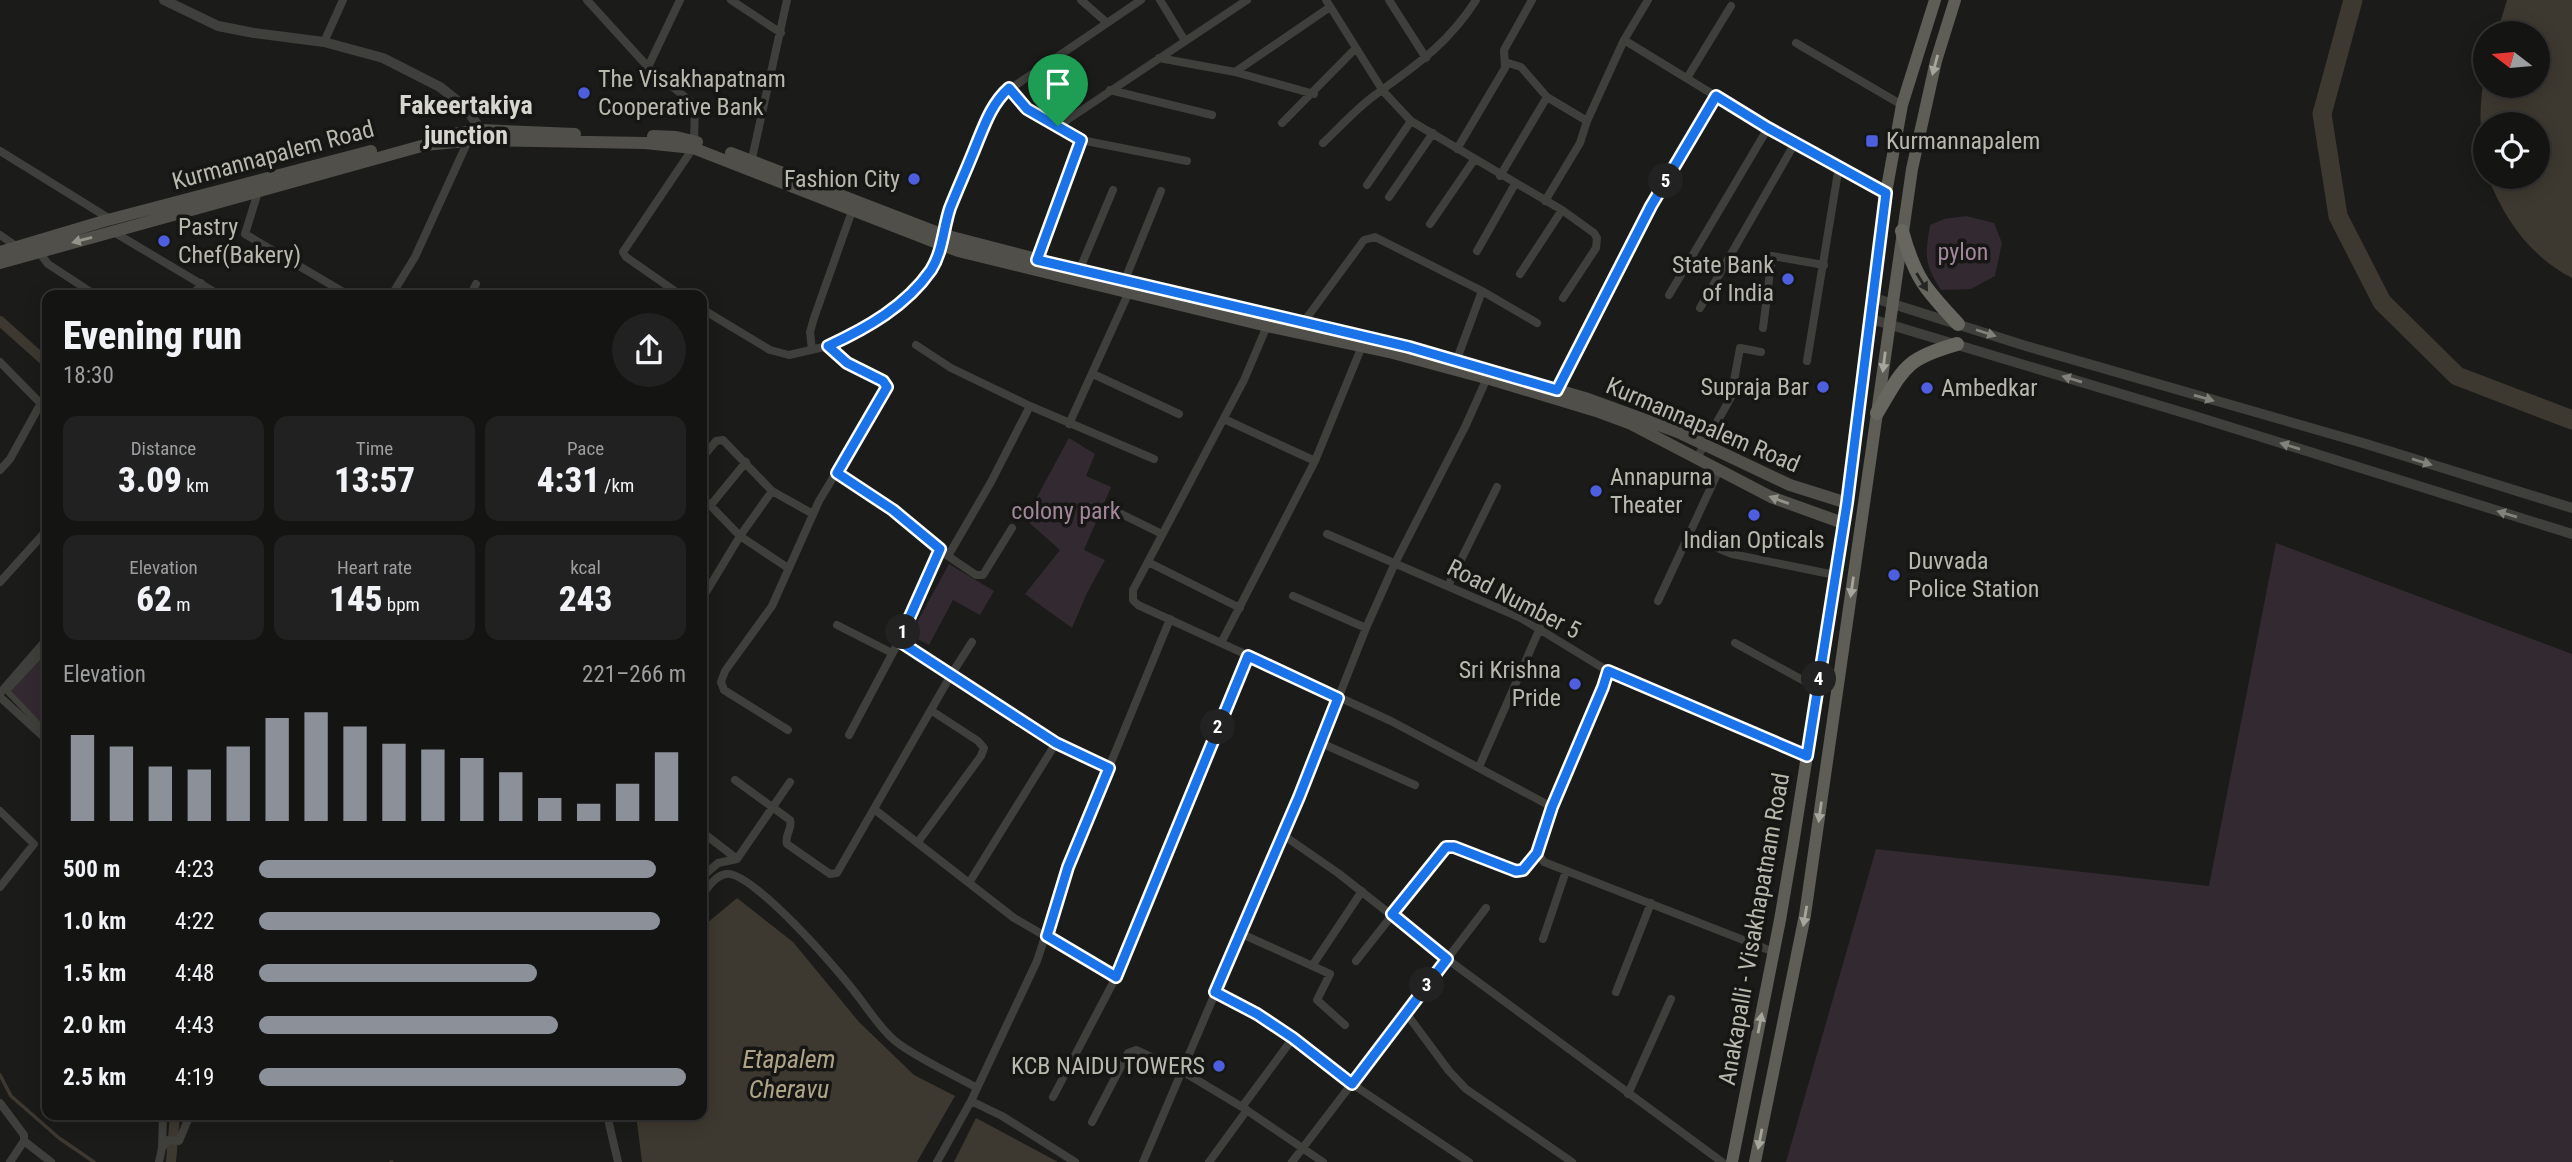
<!DOCTYPE html>
<html lang="en">
<head>
<meta charset="utf-8">
<style>
	:root { --surface:#141413; --page:#212121; --text:#f1f3f6; --muted:#9d9ea0; --line:#333; --accent:#8c9099 }
	body { margin:0; font-family:"Roboto Condensed",sans-serif; background:var(--page); color:var(--text); height:100vh; display:flex; flex-direction:column; font-size:26px; white-space:nowrap }
	* { box-sizing:border-box; margin:0 }
	p { font-size:23px; color:var(--muted) }
	.icon { flex:none; width:38px; height:38px; fill:none; stroke:currentColor; stroke-width:2; stroke-linecap:round; stroke-linejoin:round }
	.map { position:relative; flex:1; overflow:hidden }
	.drawer { position:absolute; left:42px; top:290px; width:665px; height:830px; display:flex; flex-direction:column; background:var(--surface); border-radius:14px; box-shadow:0 4px 18px #0003,0 0 0 2px var(--line) }
	.drawer>* { flex:none }
	.needle { width:46px; rotate:286deg }
	.tools { position:absolute; left:2473px; top:21px; display:grid; gap:14px }
	.tools a { display:grid; place-items:center; width:77px; height:77px; border-radius:50%; background:var(--surface); box-shadow:0 4px 18px #0003,0 0 0 2px var(--line); font-size:35px }
	.pin { position:absolute; display:grid; place-items:center; width:60px; height:60px; color:#fff; margin:-72px -30px; border-radius:50% 50% 50% 0; rotate:-45deg; box-shadow:0 0 7px #0007 }
	.pin .icon { rotate:45deg }
	.km { position:absolute; width:35px; height:35px; margin:-18px; border-radius:50%; background:#222; color:#fff; font-size:19px; line-height:35px; text-align:center }
	.round { display:grid; place-items:center; flex:none; width:74px; height:74px; border-radius:37px; background:var(--page) }
	.overview { display:flex; align-items:center; justify-content:space-between; height:119px; padding:0 21px }
	h1 { font-size:38px; font-weight:800; line-height:52px }
	.metrics { display:grid; grid-template-columns:repeat(3,1fr); gap:10px; height:119px; padding:7px 21px }
	.metrics div { display:grid; align-content:center; border-radius:14px; background:var(--page); text-align:center }
	.metrics b { font-size:35px; font-weight:800 }
	.metrics small { font-size:19px; font-weight:400 }
	.metrics p { font-size:19px }
	.chart { height:196px; padding:14px 21px }
	.chart p { display:flex; justify-content:space-between }
	.chart svg { width:100%; height:126px; margin-top:7px; stroke:var(--accent); stroke-width:6 }
	ul { padding:0 21px; list-style:none; font-size:23px }
	li { display:grid; grid-template-columns:112px 84px 1fr; align-items:center; height:52px }
	li i { height:18px; border-radius:9px; background:var(--accent) }
	.map>svg:first-child { display:block }
	.green { fill:#322a30 }
	.water { fill:#3e3930 }
	.lines { fill:none; stroke-linecap:round; stroke-linejoin:round }
	.stream { stroke:#3e3930; stroke-width:3.5 }
	.canal { stroke:#3e3930; stroke-width:10 }
	.river { stroke:#3e3930; stroke-width:19 }
	.pedestrian { stroke:#3f403b; stroke-width:6 }
	.minor { stroke:#3f403b; stroke-width:8 }
	.tertiary { stroke:#3f403b; stroke-width:10 }
	.secondary { stroke:#504f49; stroke-width:12 }
	.primary { stroke:#5e5e57; stroke-width:12 }
	.trunk { stroke:#67675f; stroke-width:14 }
	.oneway { fill:#a7a69c }
	.oneway2 { fill:#94938a }
	.oneway3 { fill:#262623 }
	.oneway4 { fill:#82827a }
	.route-casing { stroke:#fff; stroke-width:14 }
	.route { stroke:#1a73e8; stroke-width:9 }
	.poi-dot { fill:#4d5fdf; stroke:#161614; stroke-width:2.5 }
	.labels { text-anchor:middle; stroke-width:7; stroke-linejoin:round; paint-order:stroke }
	.poi-label { font-size:24px; fill:#b9b8ad; stroke:#161614; text-anchor:start }
	.street-label { font-size:24px; fill:#b9b8ad; stroke:#161614 }
	.park-label { font-size:24px; fill:#a2869a; stroke:#161614 }
	.neighbourhood-label { font-size:26px; font-weight:bold; fill:#d6d5ce; stroke:#161614 }
	.water-label { font-size:26px; font-style:italic; fill:#b0a488; stroke:#161614 }
</style>
</head>
<body>
<div class="map">
<svg width="2572" height="1162" viewBox="0 0 2572 1162">
	<rect width="100%" height="100%" fill="#1b1b19"/>
	<path class="green" d="M1966,216l28,7 8,20 -7,33 -24,13 -30,1c-17,-27 -16,-33 -11,-65l14,-6z
		M1069,438l26,16 -9,22 25,11 -27,63 21,10 -18,33 -15,35 -47,-34 35,-44 -35,-31z
		M2276,543l296,111v508h-786l90,-313 333,37z
		M949,564l45,27 -14,24 -27,-15 -24,45 -19,-10z
		M47,651v78l-38,-36z"/>
	<path class="water" d="M2507,0h65v278c-42,-22 -68,-59 -84,-101h50v-53h-53v40c-6,-32 -6,-61 0,-93v15h53v-53h-41z
		M737,898l56,44 66,80 55,53 41,21 -38,66h-275l-6,-47h66v-184l4,-7z
		M976,1118l82,44h-104z"/>
	<g class="lines">
		<path class="stream" d="M0,1075l11,21 48,42 35,24
			M391,1162h1"/>
		<path class="canal" d="M0,321l47,42
			M171,1162l4,-47"/>
		<path class="river" d="M2353,0l-31,114 16,102 44,86 75,74 115,44"/>
		<path class="pedestrian" d="M47,648l-40,43 40,42"/>
		<path class="minor" d="M587,0l61,67 47,38 -1,36
			M731,0l50,33
			M1081,0l25,22
			M1160,0l25,41
			M1326,0l57,91 28,30 151,89 32,23 3,5 -1,10 -33,50
			M1389,0l37,58
			M1648,0l-24,40 144,88 118,65
			M324,42l19,-42
			M1796,43l106,62
			M1159,58l76,14 79,22
			M1505,62l16,5 26,30 40,24
			M648,67l32,-67
			M1235,72l95,-65
			M1687,78l44,-72
			M1009,88l18,21 54,31 106,21
			M1110,90l102,25
			M1282,123l74,-75
			M1058,126l189,-126
			M1323,143c17,-16 33,-34 52,-48 41,-30 73,-51 101,-95
			M1457,149l48,-81 -1,-18 28,-50
			M0,151l110,68
			M751,163l36,-163
			M1500,176l47,-79
			M1367,185l44,-64
			M258,192l-13,42 105,62
			M1389,197l44,-64
			M1545,201l35,-58 7,-22 37,-81
			M1430,224l44,-64
			M112,231l109,65
			M0,235l16,11
			M1477,251l38,-67
			M39,252l9,12 49,32
			M1037,260l44,-120
			M1079,271l34,-81
			M1520,274l42,-64
			M1124,282l37,-91
			M1669,295l99,-167
			M193,296l8,-13
			M391,296l24,-39 53,-116
			M470,296l6,-12
			M682,296l-56,-39 -3,-5 70,-104
			M1700,308l95,-165
			M702,309l68,41 19,5 39,-9 59,-32 18,-15 26,-30 10,-24 9,-35 39,-96 12,-19 140,-95
			M1303,323l61,-83 11,-3 107,54 55,32
			M1267,326l-23,54 -111,210v10l5,5 253,116 161,86 51,-120 5,-16
			M1763,328l9,-72 52,9
			M916,345l35,23 79,38 124,53
			M812,350l-2,-18 4,-14 38,-107
			M1457,359l25,-68
			M1807,361l32,-195
			M0,362l47,48
			M1093,374l86,40
			M1557,390l94,-184 65,-110
			M702,397l2,-2
			M1224,419l91,42
			M1069,424l60,-132
			M702,458l14,-17 7,-1 49,51 41,23
			M1697,458l34,-61 9,-49 21,4
			M0,470l10,-11 31,-56
			M837,473l56,37 55,46 43,-74 39,-76
			M772,491l-32,45 48,32
			M702,497l38,39 -38,63
			M710,506l36,-44
			M1107,507l55,27
			M1327,534l194,84 87,53 199,85
			M1688,536l44,18 103,21
			M948,556l28,19h7l29,-47
			M1148,562l92,46
			M0,582l47,-52
			M1448,586l49,-99
			M1293,596l73,32
			M1658,601l61,-131
			M837,625l55,28
			M972,642l-21,33 105,68
			M1221,643l94,-182 47,-115
			M1735,643l82,45
			M0,693l47,-54
			M0,697l47,43
			M788,730l-64,-40 -3,-8 4,-11 47,-65 47,-105 67,-111v-6l-3,-3 -36,-18 -19,-17
			M849,735l50,-94 41,-92
			M1321,743l94,42
			M702,767l1,-2
			M1479,767l61,-139
			M735,780l55,40c3,9 -6,15 -3,24l43,30 7,-1 114,-198 -52,-34
			M1552,807l-15,40v6l7,9 230,90
			M874,809l140,109 102,59
			M0,811l34,33 -34,43
			M702,832l35,27
			M1283,835l55,38 109,86 275,203
			M918,842l63,-86 3,-8 -6,-7 -46,-30
			M702,877l16,-14 19,-4 53,-77
			M969,883l87,-140 53,25
			M702,895c6,-8 13,-19 24,-21 26,-4 114,98 131,121 12,15 22,32 37,45 20,17 59,34 83,48
			M1242,934l88,40 -13,26 28,25
			M1543,939l23,-68
			M1356,961l90,-114h8l66,24 17,-18
			M1312,966l50,-75
			M1215,992l42,22 36,24 59,46 117,78
			M1616,992l35,-89
			M1406,1013l43,58 17,18 106,73
			M1628,1094l43,-95
			M1053,1097l63,-120 132,-321
			M971,1101l31,15 73,46
			M0,1103l24,32v6l-14,21
			M1242,1107l51,-69
			M607,1115l11,47
			M437,1117l2,-2
			M1092,1122l36,-69 8,-3 46,21 60,36 81,55
			M24,1141l27,21
			M162,1148l1,-33
			M159,1162l3,-14 6,-8 11,1 11,-26
			M937,1162l34,-61 66,-140 31,-94 102,-248
			M1143,1162l156,-365 67,-169 29,-65 70,-136 22,-49
			M1209,1162l38,-52
			M1292,1162l194,-254"/>
		<path class="tertiary" d="M164,0l54,26 36,7 70,9 59,16 57,29 25,20 16,23
			M1874,298l152,48 337,97 209,65
			M1871,319l330,99 371,116"/>
		<path class="secondary" d="M653,136l23,1 21,5
			M433,137l48,-7 94,4
			M731,153l213,82 185,48
			M0,252l104,-31 267,-70
			M0,263l425,-118 51,-5 169,3 48,5 265,103 309,75 126,27 100,27 103,31 35,13 140,73 72,26
			M1147,287l262,60 176,51 93,34 112,53 57,18"/>
		<path class="primary" d="M1732,1162l48,-242 13,-76 54,-341 39,-310 16,-88 33,-105
			M1755,1162l50,-247 107,-746 24,-108 19,-61"/>
		<path class="trunk" d="M1902,231c13,47 23,58 56,93
			M1877,413c27,-45 27,-54 80,-69"/>
	</g>
	<defs><path id="oneway-solid" d="M-6-.8H1V-3.2L6.5 0L1 3.2V.8H-6Z" transform="scale(1.75)"/></defs>
	<g class="oneway">
		<use href="#oneway-solid" transform="translate(1935 65) rotate(105)"/>
		<use href="#oneway-solid" transform="translate(1884 362) rotate(97)"/>
		<use href="#oneway-solid" transform="translate(1852 587) rotate(98)"/>
		<use href="#oneway-solid" transform="translate(1820 812) rotate(98)"/>
		<use href="#oneway-solid" transform="translate(1805 916) rotate(100)"/>
		<use href="#oneway-solid" transform="translate(1760 1023) rotate(-79)"/>
		<use href="#oneway-solid" transform="translate(1760 1139) rotate(101)"/>
	</g>
	<g class="oneway2">
		<use href="#oneway-solid" transform="translate(82 240) rotate(165)"/>
		<use href="#oneway-solid" transform="translate(1779 500) rotate(-160)"/>
	</g>
	<use class="oneway3" href="#oneway-solid" transform="translate(1922 282) rotate(58)"/>
	<g class="oneway4">
		<use href="#oneway-solid" transform="translate(1986 333) rotate(18)"/>
		<use href="#oneway-solid" transform="translate(2072 379) rotate(-163)"/>
		<use href="#oneway-solid" transform="translate(2204 398) rotate(16)"/>
		<use href="#oneway-solid" transform="translate(2290 446) rotate(-163)"/>
		<use href="#oneway-solid" transform="translate(2422 462) rotate(17)"/>
		<use href="#oneway-solid" transform="translate(2507 514) rotate(-163)"/>
	</g>
	<g class="lines">
		<defs>
			<path id="route" d="M1009,88l18,21 54,31 -44,120 372,87 148,43 94,-184 65,-110 52,32 118,65 -39,310 -40,253 -199,-85 -5,16 -51,120 -15,46 -14,17 -7,1 -62,-24h-8l-54,67 55,45 -95,125 -59,-46 -36,-24 -42,-22 84,-195 39,-99 -90,-42 -132,321 -69,-41 21,-69 41,-99 -53,-25 -157,-102 41,-92 -47,-39 -56,-37 50,-86 -4,-6 -36,-18 -19,-17c39,-18 78,-40 103,-76 12,-19 12,-41 19,-62 8,-20 17,-40 25,-60 9,-22 16,-44 34,-60z"/>
		</defs>
		<use href="#route" class="route-casing"/>
		<use href="#route" class="route"/>
	</g>
	<g class="poi-dot">
		<circle cx="584" cy="93" r="7"/>
		<rect x="1865" y="134" width="14" height="14" rx="3.5"/>
		<circle cx="914" cy="179" r="7"/>
		<circle cx="164" cy="241" r="7"/>
		<circle cx="1788" cy="279" r="7"/>
		<circle cx="1823" cy="387" r="7"/>
		<circle cx="1927" cy="388" r="7"/>
		<circle cx="1596" cy="491" r="7"/>
		<circle cx="1754" cy="515" r="7"/>
		<circle cx="1894" cy="575" r="7"/>
		<circle cx="1575" cy="684" r="7"/>
		<circle cx="1219" cy="1066" r="7"/>
	</g>
	<g class="labels">
		<g class="poi-label">
			<text x="598" y="87">The Visakhapatnam<tspan x="598" dy="28">Cooperative Bank</tspan></text>
			<text x="1886" y="149">Kurmannapalem</text>
			<text x="900" y="187" text-anchor="end">Fashion City</text>
			<text x="178" y="235">Pastry<tspan x="178" dy="28">Chef(Bakery)</tspan></text>
			<text x="1774" y="273" text-anchor="end">State Bank<tspan x="1774" dy="28">of India</tspan></text>
			<text x="1809" y="395" text-anchor="end">Supraja Bar</text>
			<text x="1941" y="396">Ambedkar</text>
			<text x="1610" y="485">Annapurna<tspan x="1610" dy="28">Theater</tspan></text>
			<text x="1754" y="548" text-anchor="middle">Indian Opticals</text>
			<text x="1908" y="569">Duvvada<tspan x="1908" dy="28">Police Station</tspan></text>
			<text x="1561" y="678" text-anchor="end">Sri Krishna<tspan x="1561" dy="28">Pride</tspan></text>
			<text x="1205" y="1074" text-anchor="end">KCB NAIDU TOWERS</text>
		</g>
		<g class="street-label">
			<text transform="translate(273 155) rotate(-15)" y="8">Kurmannapalem Road</text>
			<text transform="translate(1703 425) rotate(23)" y="8">Kurmannapalem Road</text>
			<text transform="translate(1514 599) rotate(27)" y="8">Road Number 5</text>
			<text transform="translate(1754 929) rotate(-80)" y="8">Anakapalli - Visakhapatnam Road</text>
		</g>
		<g class="park-label">
			<text x="1963" y="260">pylon</text>
			<text x="1066" y="519">colony park</text>
		</g>
		<g class="neighbourhood-label">
			<text x="466" y="114">Fakeertakiya<tspan x="466" dy="30">junction</tspan></text>
		</g>
		<g class="water-label">
			<text x="789" y="1068">Etapalem<tspan x="789" dy="30">Cheravu</tspan></text>
		</g>
	</g>
</svg>
<div class="tools">
<a><svg class="needle" viewBox="-14 -14 28 28"><path d="M0-13l5 13h-10z" fill="#e53935"/><path d="M0 13l5-13h-10z" fill="#9d9ea0"/></svg></a>
<a><svg class="icon" aria-label="locate" viewBox="0 0 24 24"><circle cx="12" cy="12" r="6"/><path d="M12 2v4M12 18v4M2 12h4M18 12h4"/></svg></a>
</div>
<div class="pin" style="left:1058px;top:126px;background:#1e9e55"><svg class="icon" aria-label="arrive" viewBox="0 0 24 24"><path d="M6 21V4h12l-3 4 3 4H6"/></svg></div>
<b class="km" style="left:903px;top:632px">1</b>
<b class="km" style="left:1218px;top:727px">2</b>
<b class="km" style="left:1427px;top:985px">3</b>
<b class="km" style="left:1819px;top:679px">4</b>
<b class="km" style="left:1666px;top:181px">5</b>
<section class="drawer">
<div class="overview"><div><h1>Evening run</h1><p>18:30</p></div><a class="round"><svg class="icon" aria-label="share" viewBox="0 0 24 24"><path d="M12 15V3M7 8l5-5 5 5M5 13v7h14v-7"/></svg></a></div>
<div class="metrics">
<div><p>Distance</p><b>3.09<small> km</small></b></div>
<div><p>Time</p><b>13:57</b></div>
<div><p>Pace</p><b>4:31<small> /km</small></b></div>
</div>
<div class="metrics">
<div><p>Elevation</p><b>62<small> m</small></b></div>
<div><p>Heart rate</p><b>145<small> bpm</small></b></div>
<div><p>kcal</p><b>243</b></div>
</div>
<div class="chart"><p><span>Elevation</span>221–266 m</p>
<svg viewBox="0 0 160 44" preserveAspectRatio="none"><path d="M5 44V14M15 44V18M25 44V25M35 44V26M45 44V18M55 44V8M65 44V6M75 44V11M85 44V17M95 44V19M105 44V22M115 44V27M125 44V36M135 44V38M145 44V31M155 44V20"/></svg>
</div>
<ul>
<li><b>500 m</b>4:23<i style="width:93%"></i></li>
<li><b>1.0 km</b>4:22<i style="width:94%"></i></li>
<li><b>1.5 km</b>4:48<i style="width:65%"></i></li>
<li><b>2.0 km</b>4:43<i style="width:70%"></i></li>
<li><b>2.5 km</b>4:19<i style="width:100%"></i></li>
</ul>
</section>
</div>
</body>
</html>
